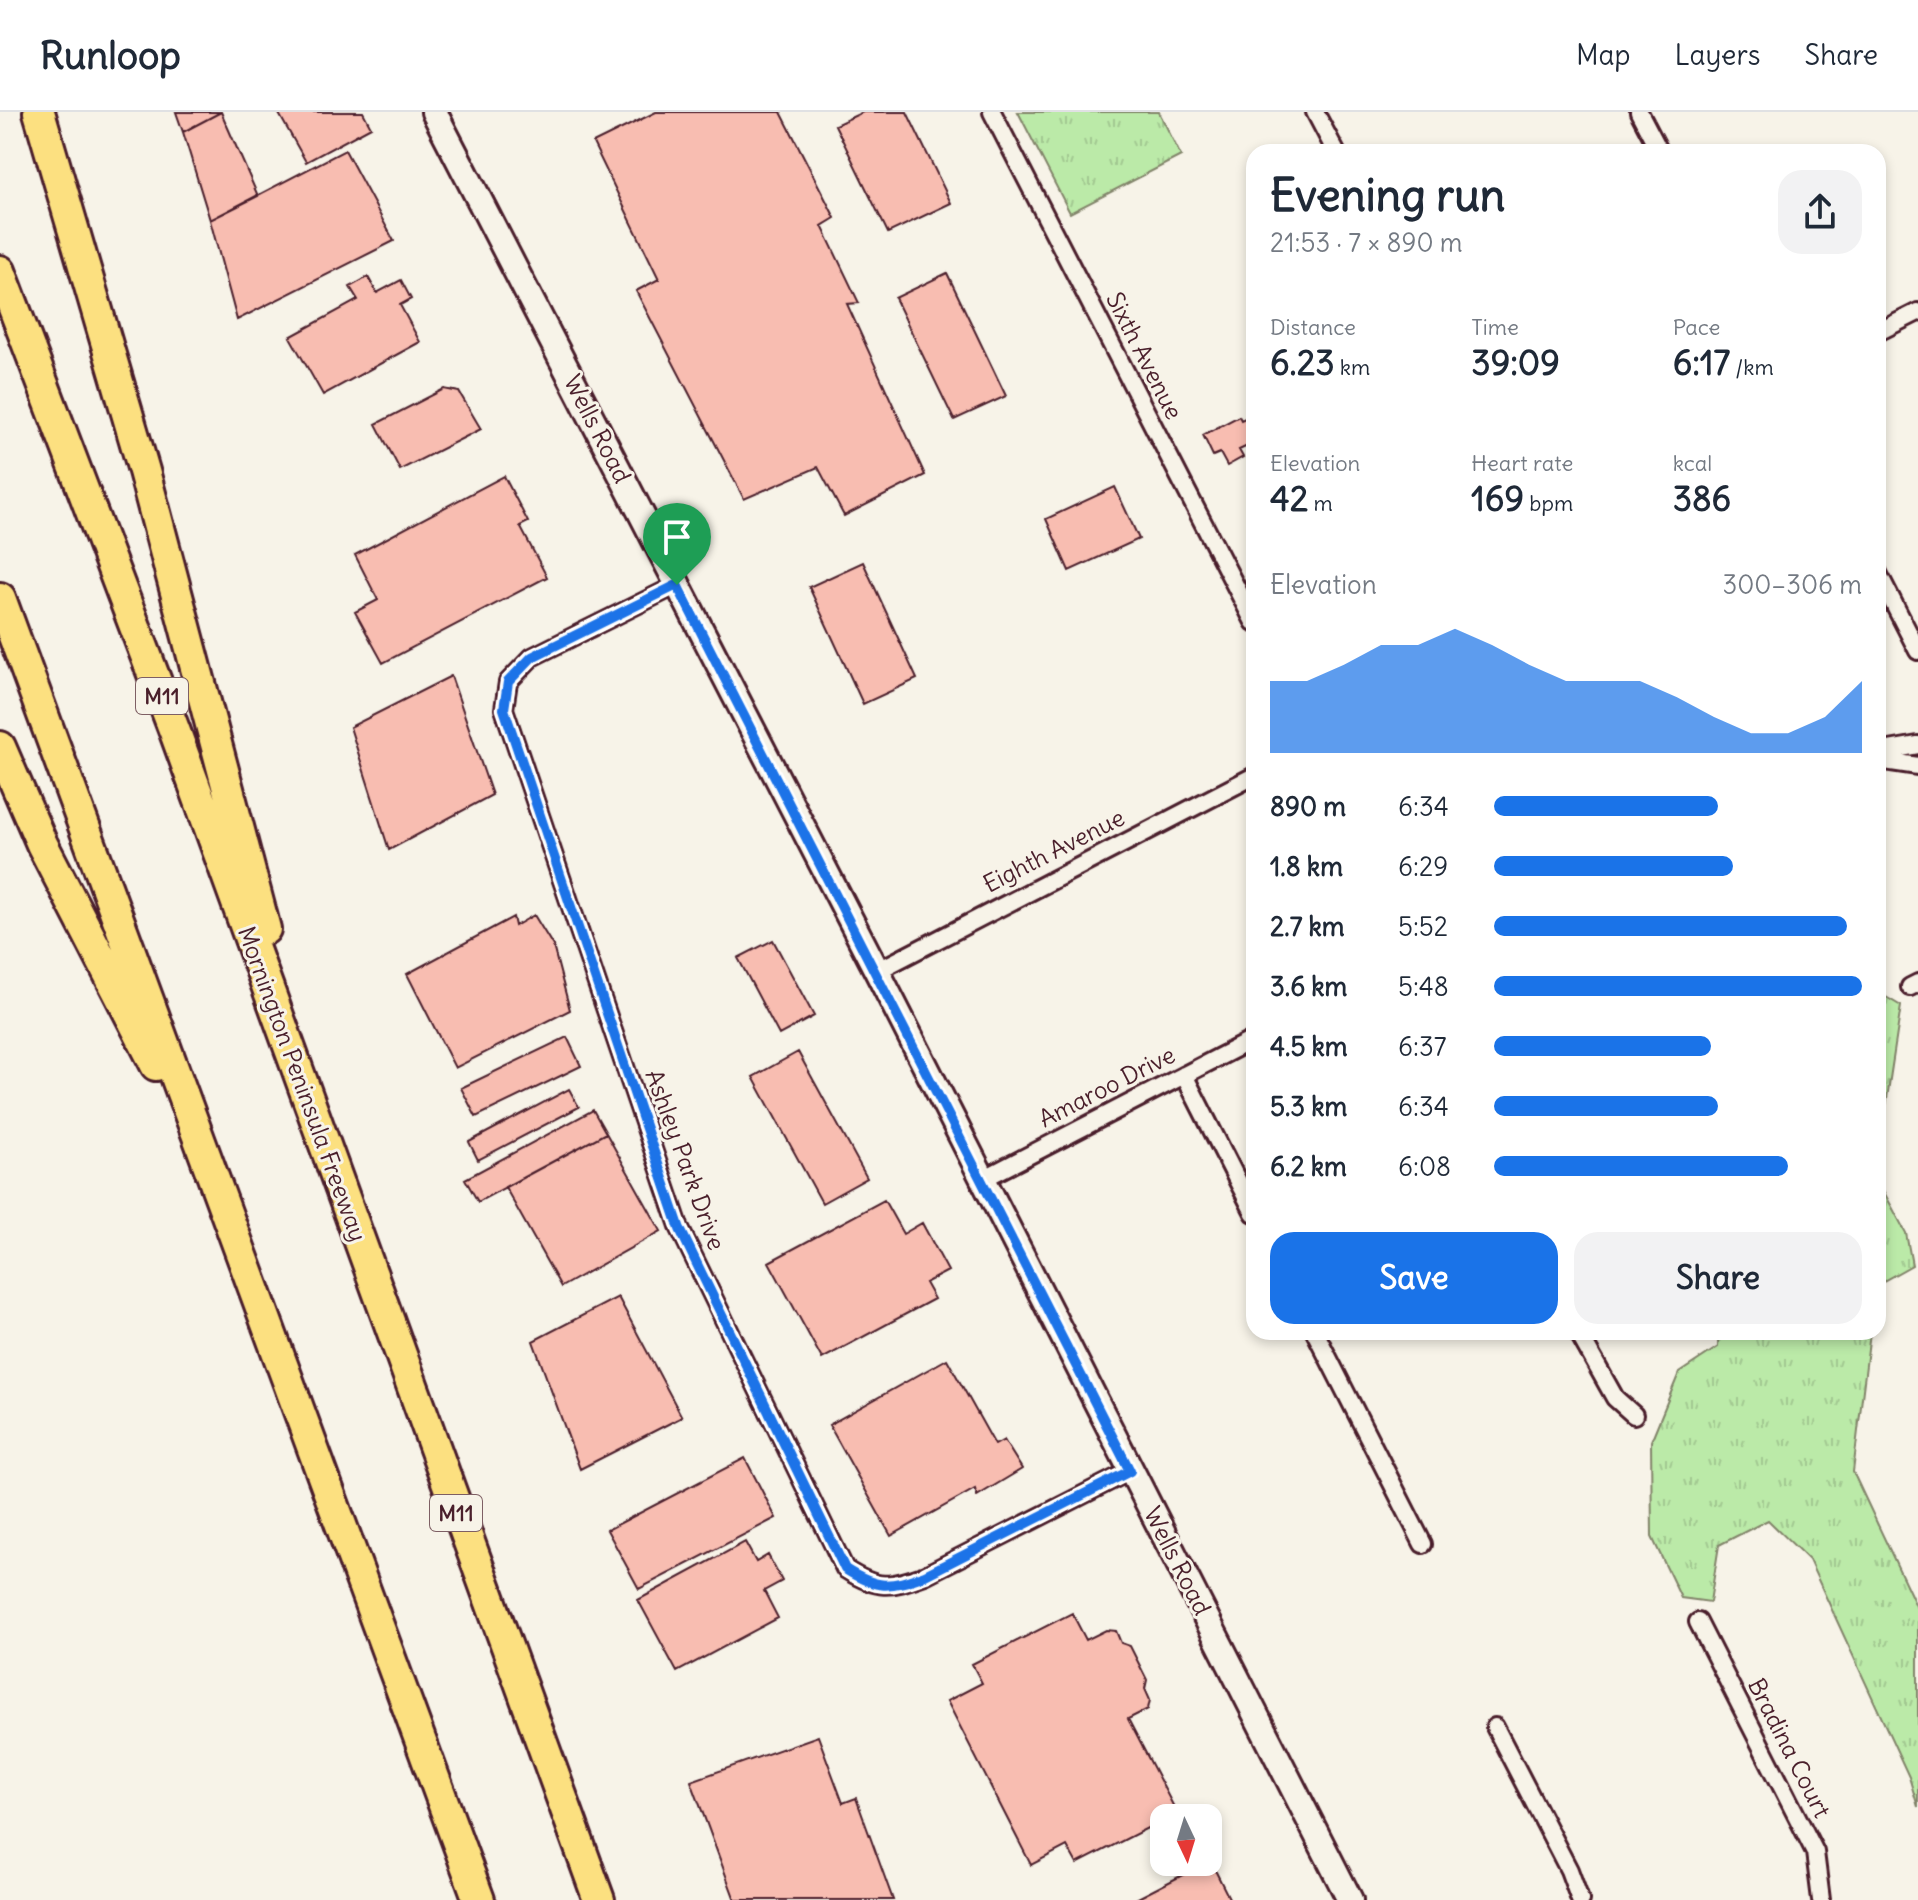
<!DOCTYPE html>
<html lang="en">
<head>
<meta charset="utf-8">
<style>
	:root { --surface:#fff; --page:#f2f2f3; --text:#1f2937; --muted:#747a83; --line:#e0e1e3; --accent:#1a73e8 }
	body { margin:0; font-family:Delius,sans-serif; background:var(--page); color:var(--text); height:100vh; display:flex; flex-direction:column; font-size:30px; white-space:nowrap }
	* { box-sizing:border-box; margin:0 }
	p { font-size:26px; color:var(--muted) }
	.icon { flex:none; width:44px; height:44px; fill:none; stroke:currentColor; stroke-width:2; stroke-linecap:round; stroke-linejoin:round }
	.map { position:relative; flex:1; overflow:hidden }
	.side { position:absolute; left:1246px; top:32px; width:640px; height:1196px; display:flex; flex-direction:column; background:var(--surface); border-radius:24px; box-shadow:0 4px 12px #0003 }
	.side>* { flex:none }
	.needle { width:52px; rotate:176deg }
	.fabs { position:absolute; left:1150px; top:1692px; display:grid; gap:16px }
	.fabs a { display:grid; place-items:center; width:72px; height:72px; border-radius:16px; background:var(--surface); box-shadow:0 4px 12px #0003; font-size:40px }
	.pin { position:absolute; display:grid; place-items:center; width:68px; height:68px; color:#fff; margin:-82px -34px; border-radius:50% 50% 50% 0; rotate:-45deg; box-shadow:0 0 8px #0007 }
	.pin .icon { rotate:45deg }
	.round { display:grid; place-items:center; flex:none; width:84px; height:84px; border-radius:24px; background:var(--page) }
	.headline { display:flex; align-items:center; justify-content:space-between; height:136px; padding:0 24px }
	h1 { font-size:44px; font-weight:700; line-height:60px }
	.stats { display:grid; grid-template-columns:repeat(3,1fr); gap:12px; height:136px; padding:8px 24px }
	.stats div { display:grid; align-content:center }
	.stats b { font-size:34px; font-weight:700 }
	.stats small { font-size:22px; font-weight:400 }
	.stats p { font-size:22px }
	.chart { height:224px; padding:16px 24px }
	.chart p { display:flex; justify-content:space-between }
	.chart svg { width:100%; height:144px; margin-top:8px; fill:var(--accent); opacity:.7 }
	.primary-button { display:flex; gap:16px; margin-top:auto; padding:16px 24px }
	.primary-button a { flex:1; height:92px; border-radius:24px; background:var(--accent); color:#fff; font-size:32px; font-weight:700; line-height:92px; text-align:center }
	.primary-button a+a { background:var(--page); color:var(--text) }
	ul { padding:0 24px; list-style:none; font-size:26px }
	li { display:grid; grid-template-columns:128px 96px 1fr; align-items:center; height:60px }
	li i { height:20px; border-radius:10px; background:var(--accent) }
	header { display:flex; align-items:center; gap:48px; box-sizing:border-box; height:112px; padding:0 40px; background:var(--surface); border-bottom:2px solid var(--line) }
	header strong { font-size:38px }
	nav { display:flex; gap:44px; margin-inline-start:auto; font-size:28px }
	.map>svg:first-child { display:block }
	.park { fill:url(#park-tufts); stroke:#82846a; stroke-width:2 }
	.building { fill:#f8bdb1; stroke:#4a1f2b; stroke-width:2 }
	.lines { fill:none; stroke-linecap:round; stroke-linejoin:round }
	.minor-casing { stroke:#4a1f2b; stroke-width:22 }
	.secondary-casing { stroke:#4a1f2b; stroke-width:30 }
	.motorway-casing { stroke:#4a1f2b; stroke-width:36 }
	.minor { stroke:#f7f3e8; stroke-width:16 }
	.secondary { stroke:#f7f3e8; stroke-width:24 }
	.motorway { stroke:#fce080; stroke-width:30 }
	.route-casing { stroke:#fff; stroke-width:16 }
	.route { stroke:#1a73e8; stroke-width:10 }
	.labels { text-anchor:middle; stroke-width:6; stroke-linejoin:round; paint-order:stroke }
	.shield { fill:#f7f3e8; stroke:#7e5f64; stroke-width:2 }
	.shield-label { font-size:22px; font-weight:bold; fill:#4a1f2b }
	.street-label { font-size:24px; fill:#4a1f2b; stroke:#f7f3e8 }
</style>
</head>
<body>
<header>
<strong>Runloop</strong>
<nav><a>Map</a><a>Layers</a><a>Share</a></nav>
</header>
<div class="map">
<svg width="1918" height="1788" viewBox="0 0 1918 1788">
	<defs>
		<pattern id="park-tufts" width="24" height="20" patternUnits="userSpaceOnUse" patternTransform="scale(2)"><rect width="24" height="20" fill="#bbeaa8"/><path d="M3 7l-1-3M5 7V3M7 7l1-3M15 17l-1-3M17 17v-4M19 17l1-3" fill="none" stroke="#a2c891"/></pattern>
	</defs>
	<rect width="100%" height="100%" fill="#f7f3e8"/>
	<filter id="ink" filterUnits="userSpaceOnUse"><feTurbulence type="fractalNoise" baseFrequency=".0125" numOctaves="2"/><feDisplacementMap in="SourceGraphic" scale="16" xChannelSelector="R" yChannelSelector="G"/><feConvolveMatrix kernelMatrix="1 2 1 2 8 2 1 2 1" color-interpolation-filters="sRGB"/></filter>
	<g filter="url(#ink)">
		<path class="park" d="M1018,0h141l22,44 -111,57z
			M1886,885l15,9 -23,152v-142z
			M1878,1069l28,52 6,32 -34,19z
			M1718,1220h152l-17,140 65,138v197l-9,-30 -100,-217 -41,-40 -49,25 -9,57 -29,-4 -29,-61 -1,-96 28,-68 39,-26z"/>
		<path class="building" d="M176,0h45l-38,20z
			M221,0l37,84 -48,24 -27,-88z
			M278,0h85l8,15 -65,35z
			M656,0h125l54,106 -13,8 37,77 -12,1 78,171 -81,41 -26,-49 -74,32 -108,-208 23,-12 -66,-136z
			M863,0h44l44,91 -63,30 -53,-108z
			M345,38l49,91 -157,79 -27,-100z
			M947,161l59,123 -52,24 -59,-122z
			M368,165l9,16 24,-13 10,19 -11,6 20,37 -97,53 -33,-58 68,-37 -8,-13z
			M444,277l15,3 22,37 -81,41 -24,-46z
			M1254,302v29l-15,7 4,7 -16,9 -7,-13 -7,3 -10,-21 36,-19 2,4z
			M504,364l24,46 -8,4 27,51 -164,86 -28,-51 23,-12 -23,-45z
			M1115,375l24,52 -70,32 -23,-52z
			M863,450l54,117 -54,25 -54,-117z
			M451,564l41,119 -103,55 -39,-123z
			M534,803l19,31 17,64 -115,58 -48,-94 106,-57 2,9z
			M773,828l41,76 -35,19 -41,-77z
			M567,925l14,29 -105,51 -15,-29z
			M798,940l69,126 -45,25 -69,-126z
			M569,977l10,18 -101,53 -9,-18z
			M593,998l13,23 -128,69 -13,-23z
			M606,1021l55,98 -100,56 -56,-100z
			M884,1088l19,34 19,-11 26,48 -23,12 9,16 -112,60 -53,-97z
			M618,1185l64,120 -102,52 -47,-128z
			M947,1247l48,86 9,-5 18,29 -45,27 -2,-7 -84,47 -62,-111z
			M745,1346l31,60 -137,71 -32,-59z
			M745,1430l11,20 12,-7 14,26 -18,10 14,27 -101,54 -39,-72z
			M1072,1501l14,27 20,-10 10,1 5,12 9,3 17,34 -2,9 5,11 -2,9 -20,10 49,94 -100,51 -10,-18 -36,19 -84,-164 35,-18 -10,-19z
			M818,1624l25,67 13,-5 37,102h-158l-44,-119z
			M1210,1748l20,40h-96l74,-38z"/>
		<g class="lines">
			<defs>
				<path id="minor" d="M992,0l262,510
					M1315,0l21,40
					M1639,0l21,40
					M1878,220l40,-20
					M1878,461l40,78
					M677,473l-145,72 -24,25 -4,27 176,520 165,340c33,21 44,19 80,6l205,-104
					M1878,640l40,-7
					M1878,648l40,6
					M877,859l377,-195
					M1910,875l8,-4
					M1184,963l70,138
					M983,1067l271,-140
					M1315,1220l108,212
					M1578,1220l37,66 19,17
					M1698,1510l117,230 6,48
					M1495,1615l74,143 11,30"/>
				<path id="secondary" d="M434,0l443,859 473,929"/>
				<path id="motorway" d="M39,0l105,359 121,458
					M0,159l175,461 424,1168
					M0,486l479,1302
					M0,635l42,97 114,221"/>
			</defs>
			<use href="#minor" class="minor-casing"/>
			<use href="#secondary" class="secondary-casing"/>
			<use href="#motorway" class="motorway-casing"/>
			<use href="#minor" class="minor"/>
			<use href="#secondary" class="secondary"/>
			<use href="#motorway" class="motorway"/>
		</g>
	</g>
	<g class="lines" filter="url(#ink)">
		<defs>
			<path id="route" d="M677,473l453,886 -205,104c-36,13 -47,15 -80,-6l-165,-340 -176,-520 4,-27 24,-25z"/>
		</defs>
		<use href="#route" class="route-casing"/>
		<use href="#route" class="route"/>
	</g>
	<g class="labels">
		<g class="shield">
			<rect x="136" y="566" width="52" height="36" rx="6"/>
			<rect x="430" y="1383" width="52" height="36" rx="6"/>
		</g>
		<g class="shield-label">
			<text x="162" y="592">M11</text>
			<text x="456" y="1409">M11</text>
		</g>
		<g class="street-label">
			<text transform="translate(1144 244) rotate(63)" y="8">Sixth Avenue</text>
			<text transform="translate(597 317) rotate(63)" y="8">Wells Road</text>
			<text transform="translate(1054 739) rotate(-27)" y="8">Eighth Avenue</text>
			<text transform="translate(302 972) rotate(70)" y="8">Mornington Peninsula Freeway</text>
			<text transform="translate(1107 975) rotate(-27)" y="8">Amaroo Drive</text>
			<text transform="translate(685 1048) rotate(70)" y="8">Ashley Park Drive</text>
			<text transform="translate(1177 1449) rotate(63)" y="8">Wells Road</text>
			<text transform="translate(1789 1636) rotate(63)" y="8">Bradina Court</text>
		</g>
	</g>
</svg>
<div class="fabs">
<a><svg class="needle" viewBox="-14 -14 28 28"><path d="M0-13l5 13h-10z" fill="#e53935"/><path d="M0 13l5-13h-10z" fill="#747a83"/></svg></a>
</div>
<div class="pin" style="left:677px;top:473px;background:#1e9e55"><svg class="icon" aria-label="arrive" viewBox="0 0 24 24"><path d="M6 21V4h12l-3 4 3 4H6"/></svg></div>
<section class="side">
<div class="headline"><div><h1>Evening run</h1><p>21:53 · 7 × 890 m</p></div><a class="round"><svg class="icon" aria-label="share" viewBox="0 0 24 24"><path d="M12 15V3M7 8l5-5 5 5M5 13v7h14v-7"/></svg></a></div>
<div class="stats">
<div><p>Distance</p><b>6.23<small> km</small></b></div>
<div><p>Time</p><b>39:09</b></div>
<div><p>Pace</p><b>6:17<small> /km</small></b></div>
</div>
<div class="stats">
<div><p>Elevation</p><b>42<small> m</small></b></div>
<div><p>Heart rate</p><b>169<small> bpm</small></b></div>
<div><p>kcal</p><b>386</b></div>
</div>
<div class="chart"><p><span>Elevation</span>300–306 m</p>
<svg viewBox="0 0 160 44" preserveAspectRatio="none"><path d="M0 44V22L10 22L20 17L30 11L40 11L50 6L60 11L70 17L80 22L90 22L100 22L110 27L120 33L130 38L140 38L150 33L160 22V44z"/></svg>
</div>
<ul>
<li><b>890 m</b>6:34<i style="width:61%"></i></li>
<li><b>1.8 km</b>6:29<i style="width:65%"></i></li>
<li><b>2.7 km</b>5:52<i style="width:96%"></i></li>
<li><b>3.6 km</b>5:48<i style="width:100%"></i></li>
<li><b>4.5 km</b>6:37<i style="width:59%"></i></li>
<li><b>5.3 km</b>6:34<i style="width:61%"></i></li>
<li><b>6.2 km</b>6:08<i style="width:80%"></i></li>
</ul>
<div class="primary-button"><a>Save</a><a>Share</a></div>
</section>
</div>
</body>
</html>
